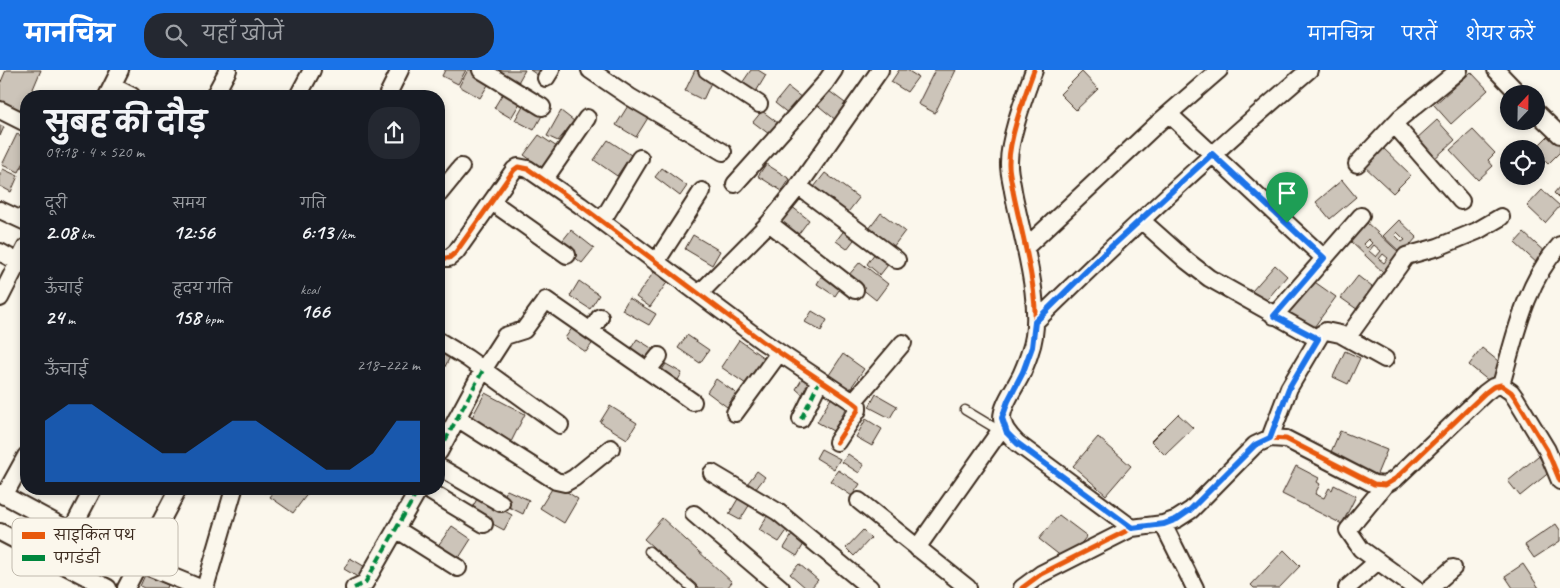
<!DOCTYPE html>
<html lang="hi">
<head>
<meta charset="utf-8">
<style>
	:root { --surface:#171b24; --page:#242831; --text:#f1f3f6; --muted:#9ea1a6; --accent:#1a73e8 }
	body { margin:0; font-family:Caveat,"Playpen Sans Deva",sans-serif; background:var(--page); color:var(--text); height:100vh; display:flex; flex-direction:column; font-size:19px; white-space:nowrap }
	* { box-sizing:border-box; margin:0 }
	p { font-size:16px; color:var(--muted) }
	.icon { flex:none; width:28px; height:28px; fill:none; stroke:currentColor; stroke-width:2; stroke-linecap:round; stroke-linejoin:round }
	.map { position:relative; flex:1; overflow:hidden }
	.details { position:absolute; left:20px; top:20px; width:425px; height:405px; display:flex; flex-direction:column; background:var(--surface); border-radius:20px; box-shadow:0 2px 8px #0003 }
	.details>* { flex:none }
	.needle { width:32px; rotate:22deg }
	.tools { position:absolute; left:1500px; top:15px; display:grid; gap:10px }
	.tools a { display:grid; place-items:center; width:45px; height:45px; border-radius:50%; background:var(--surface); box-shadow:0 2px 8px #0003; font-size:25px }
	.pin { position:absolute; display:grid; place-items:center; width:42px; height:42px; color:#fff; margin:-51px -21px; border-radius:50% 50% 50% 0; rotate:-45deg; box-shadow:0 0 5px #0007 }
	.pin .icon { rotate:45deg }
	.round { display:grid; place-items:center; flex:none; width:52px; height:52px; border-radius:20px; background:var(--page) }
	.headline { display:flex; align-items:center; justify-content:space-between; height:85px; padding:0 25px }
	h1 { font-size:28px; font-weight:700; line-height:38px }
	.figures { display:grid; grid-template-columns:repeat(3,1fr); gap:8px; height:85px; padding:5px 25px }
	.figures div { display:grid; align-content:center }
	.figures b { font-size:21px; font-weight:700 }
	.figures small { font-size:14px; font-weight:400 }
	.figures p { font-size:14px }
	.chart { height:140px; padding:10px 25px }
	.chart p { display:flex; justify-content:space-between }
	.chart svg { width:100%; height:90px; margin-top:5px; fill:var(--accent); opacity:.7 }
	header { display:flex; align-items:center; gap:30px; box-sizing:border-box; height:70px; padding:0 25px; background:var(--accent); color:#fff }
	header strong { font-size:24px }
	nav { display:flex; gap:28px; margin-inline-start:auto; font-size:18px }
	.search { width:350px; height:45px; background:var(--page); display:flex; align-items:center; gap:12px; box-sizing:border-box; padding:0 18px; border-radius:20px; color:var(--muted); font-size:19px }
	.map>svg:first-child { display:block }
	.building { fill:#ccc4b9; stroke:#3b2a1e; fill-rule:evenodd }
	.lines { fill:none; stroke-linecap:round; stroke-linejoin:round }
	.service-casing { stroke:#3b2a1e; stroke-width:11 }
	.minor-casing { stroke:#3b2a1e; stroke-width:20 }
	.service { stroke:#fbf7ec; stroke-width:8 }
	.minor { stroke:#fbf7ec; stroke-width:16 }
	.quiet { stroke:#00873e; stroke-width:4; stroke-dasharray:8 4; stroke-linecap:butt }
	.cycleway-casing { stroke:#fbf7ec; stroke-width:8 }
	.cycleway { stroke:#e8590c; stroke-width:5 }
	.route-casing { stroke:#fff; stroke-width:10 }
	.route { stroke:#1a73e8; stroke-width:6 }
	.key { fill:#fbf7ec; stroke:#c1baae; stroke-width:1 }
	.key-label { font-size:14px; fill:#3b2a1e }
</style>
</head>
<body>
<header>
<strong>मानचित्र</strong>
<div class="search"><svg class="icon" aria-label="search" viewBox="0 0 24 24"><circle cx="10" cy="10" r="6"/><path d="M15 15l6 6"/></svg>यहाँ खोजें</div>
<nav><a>मानचित्र</a><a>परतें</a><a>शेयर करें</a></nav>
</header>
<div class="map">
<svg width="1560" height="518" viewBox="0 0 1560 518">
	<rect width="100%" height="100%" fill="#fbf7ec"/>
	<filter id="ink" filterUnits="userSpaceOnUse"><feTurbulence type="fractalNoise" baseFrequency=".02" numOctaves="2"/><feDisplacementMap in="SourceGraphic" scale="10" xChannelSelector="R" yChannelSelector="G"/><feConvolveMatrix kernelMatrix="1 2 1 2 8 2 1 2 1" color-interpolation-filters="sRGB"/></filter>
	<g filter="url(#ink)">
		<path class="building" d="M6,0h35l-11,26h-4v8l-4,10 -22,-9v-21z
			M445,0h21l-8,14 -16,-8z
			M468,0h6l17,10 -11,18 -21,-12z
			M487,0h38l-9,16z
			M530,0h17l-5,8z
			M695,0l18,8 -10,22 -18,-9z
			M751,0h7l8,5 -12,20 -14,-9z
			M899,0h8l11,7 -11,15 -16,-10z
			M935,0h21l-21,43 -17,-9z
			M1082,2l16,17 -22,21 -16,-16z
			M1471,2l17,18 -37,34 -17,-19z
			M788,17l14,11 -13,16 -14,-11z
			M506,18l17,10 -12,20 -17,-10z
			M825,18l24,18 -12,15 -23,-19z
			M631,31l20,12 -15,24 -20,-12z
			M525,32l19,10 -10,18 -19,-10z
			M561,41l13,10 -16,20 -11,-5z
			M762,41l16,12 -9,11 -16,-12z
			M1437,50l18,20 -22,20 -18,-20z
			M0,55l4,2 -4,9z
			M1473,60l22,23 -7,7 5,6 -15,14 -28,-30z
			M17,64l9,4v20l-7,14 -17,-7z
			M1550,64l10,10v8l-12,12 -12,-12 -1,-3z
			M539,65l18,12 -15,21 -18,-13z
			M608,70l23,15 -14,21 -23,-16z
			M1381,76l30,29 -18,18 -30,-28z
			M766,94l24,15 -8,12 -24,-15z
			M662,98l25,18 -7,10 -25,-19z
			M3,99l15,7 -7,16 -11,-6v-12z
			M825,103l34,25 -14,18 -34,-25z
			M1342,110l14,17 -26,22 -14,-17z
			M1560,116v13l-6,-6z
			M1542,120l18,16 -15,17 -18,-17z
			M791,136l18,14 -12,16 -18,-14z
			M881,143l24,18 -15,20 -24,-18z
			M1399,150l18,17 -15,17 -19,-18zM1397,162l8,8 -3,2 -7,-7z
			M1366,152l38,35 -17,19 -38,-36zM1368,169l4,4 -5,5 -4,-4zM1374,175l7,6 -5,6 -7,-6zM1383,184l5,4 -4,5 -5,-4z
			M846,158l11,8 -10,13 -11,-8z
			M571,160l23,18 -12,15 -23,-18z
			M1524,163l24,22 -9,10 -24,-22z
			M693,165l27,16 -8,14 -27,-16z
			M877,180l14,11 -11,14 -13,-11z
			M860,192l28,22 -12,16 -29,-23z
			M1275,195l12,11 -22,26 -13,-11z
			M654,202l14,9 -18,26 -14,-10z
			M824,202l19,12 -8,12 -18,-12z
			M1358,206l19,15 -16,21 -20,-14z
			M1309,208l27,19 -24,33 -24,-19z
			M579,211l20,14 -9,14 -20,-13z
			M629,228l27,16 -7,11 -27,-15z
			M812,241l15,9 -6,11 -16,-9z
			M573,257l21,14 -8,11 -21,-14z
			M687,265l22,15 -9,13 -22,-15z
			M637,269l19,12 -8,14 -20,-12z
			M739,270l25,18 -18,26 -25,-17z
			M1482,278l21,17 -13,17 -21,-17z
			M1345,281l15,7 -12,26 -15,-7z
			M439,282l11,5 -11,21z
			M843,284l21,15 -16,23 -21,-14z
			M666,294l16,9 -8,14 -17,-10z
			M804,306l11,7 -10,14 -9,-8z
			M716,309l20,14 -9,14 -20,-15z
			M485,323l40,21 -14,28 -41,-21z
			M876,324l21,12 -7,12 -21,-11z
			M833,325l16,9 -16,27 -16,-9z
			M610,336l27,17 -10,16 -27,-17z
			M1178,344l15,14 -28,27 -14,-14z
			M866,349l16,10 -10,17 -16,-9z
			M1340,361l47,19 -12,29 -47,-20z
			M1098,367l33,29 -25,29 -33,-29z
			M821,379l19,10 -6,10 -18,-11z
			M848,384l16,11 -5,8 -17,-11z
			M1538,386l13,15 -31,25 -12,-15z
			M1296,396l23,12 -2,4 3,2 -5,10 9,4 5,-10 3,2 2,-5 22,11 -14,28 -60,-30z
			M838,400l22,14 -8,12 -22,-15z
			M757,401l8,6 -13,17 -8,-6z
			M555,414l23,15 -14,24 -24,-15z
			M259,419h10l-4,4z
			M276,419h35l-18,24 -23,-16z
			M507,420l22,10 -6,14 -22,-11z
			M478,427l34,18 -8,15 -34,-18z
			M739,427l11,7 -10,16 -11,-6z
			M1059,445l28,21 -20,25 -28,-22z
			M767,446l21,13 -9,13 -20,-12z
			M662,448l70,64 -5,6h-28l-55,-49z
			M1556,454l4,6v11l-26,17 -9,-13z
			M452,456l19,13 -14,22 -20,-14z
			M863,460l8,8 -17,18 -8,-8z
			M792,465l13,7 -8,14 -13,-8z
			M1284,480l16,16 -21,22h-25l-3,-3z
			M350,488l17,10 -6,11 -17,-10z
			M799,494l19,16 -7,8h-5l-16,-14z
			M1523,494l16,24h-26l-8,-12z
			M145,505l23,10 -1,3h-23l-4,-2z"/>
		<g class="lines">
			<defs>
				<path id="service" d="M965,340l35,21
					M649,481l43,37"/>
				<path id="minor" d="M481,0l61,37
					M590,0l40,27 93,55
					M707,0l52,34
					M1034,0c-9,25 -26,70 -25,95 0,8 3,18 4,26 8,43 33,119 17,161 -2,7 -5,14 -8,21 -5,12 -20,31 -20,45 0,10 9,19 15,25l115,85
					M1496,0l23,24
					M546,8l5,-8
					M112,16l20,10
					M107,26l13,-26
					M214,26l14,-26
					M298,26l14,-26
					M387,26l13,-26
					M0,40l26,13
					M1536,42l24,23
					M1169,44l155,144
					M1394,54l67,77
					M1357,94l43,-46 59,-48
					M544,110l43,-62
					M735,114l90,-101 9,-13
					M798,116l99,74
					M439,124l22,-27
					M492,132l75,53
					M0,140l26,12
					M1141,150l46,41 22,17 109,61
					M602,151l38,-63
					M769,153l86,67
					M1025,178l133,-125 61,-53
					M0,182l18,10
					M439,188h10l7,-6 58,-82 4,-3 10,2 52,36 182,136 91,61 5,4v4l-21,32
					M656,192l46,-71
					M699,224l70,-71 26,-32 85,-121
					M0,228l26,-51
					M1274,246l87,-100
					M1035,252c89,-87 179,-171 274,-252
					M591,261l9,-14
					M1347,268l59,-82 32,-9 39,-16 24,-14
					M439,271l28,17 93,67
					M648,300l11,-14
					M1501,315c14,-48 24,-102 59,-140
					M853,332l50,-59
					M735,343l44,-60
					M457,348l99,63 9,2 9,-5 37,-30
					M801,349l19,-39
					M1270,368l19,-50 32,-54 5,-3 14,3 45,25
					M439,382l44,-82 22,-34 19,-6 22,-30 147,102
					M439,397l62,36
					M712,403l66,39 92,76
					M1385,415l-37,45 13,19 54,39
					M426,419l58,35
					M0,423l71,38 68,32 61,25
					M4,426l22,-40
					M859,431l109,87
					M694,444l87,74
					M1163,454l32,64
					M396,459l62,39
					M71,461l22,-42
					M0,462l108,56
					M917,478l87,-123
					M126,518l52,-99
					M205,518l29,-99
					M354,518l11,-5 54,-94
					M1022,518l19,-14 91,-46 31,-4 14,-5 14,-9 64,-65 15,-7 16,1 88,45 11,1 10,-6 90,-86 8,-6 8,-2 10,7 5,7 31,51 13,31
					M1347,518l31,-27
					M1430,518l23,-20"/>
			</defs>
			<use href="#service" class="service-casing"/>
			<use href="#minor" class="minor-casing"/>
			<use href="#service" class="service"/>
			<use href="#minor" class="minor"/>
			<path class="quiet" d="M801,349l19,-39
				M439,382l44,-82
				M354,518l11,-5 54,-94"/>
			<defs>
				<path id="cycleway" d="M1034,0c-9,25 -26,70 -25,95 0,8 3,18 4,26 8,43 33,119 17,161 -2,7 -5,14 -8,21 -5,12 -20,31 -20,45 0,10 9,19 15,25l115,85
					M439,188h10l7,-6 58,-82 4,-3 10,2 52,36 182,136 91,61 5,4v4l-21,32
					M1022,518l19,-14 91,-46 31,-4 14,-5 14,-9 64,-65 15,-7 16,1 88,45 11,1 10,-6 90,-86 8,-6 8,-2 10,7 5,7 31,51 13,31"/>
			</defs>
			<use href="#cycleway" class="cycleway-casing"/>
			<use href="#cycleway" class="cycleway"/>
		</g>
	</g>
	<g class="lines" filter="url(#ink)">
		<defs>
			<path id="route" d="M1212,84l112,104 -50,58 44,23 -29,49 -19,50 -15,7 -65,65 -13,9 -13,5 -32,4 -115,-85 -10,-10 -5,-15 6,-17 15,-29 9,-25 3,-25 75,-74z"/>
		</defs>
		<use href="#route" class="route-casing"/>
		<use href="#route" class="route"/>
	</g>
	<rect x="12" y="448" width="166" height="58" rx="8" class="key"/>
	<rect x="22" y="462" width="23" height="7" fill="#e8590c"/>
	<rect x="22" y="485" width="23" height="6" fill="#00873e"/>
	<g class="key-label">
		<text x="54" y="470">साइकिल पथ</text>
		<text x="54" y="493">पगडंडी</text>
	</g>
</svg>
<div class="tools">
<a><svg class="needle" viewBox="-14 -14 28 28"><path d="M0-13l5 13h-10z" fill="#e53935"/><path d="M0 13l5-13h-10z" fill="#9ea1a6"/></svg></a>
<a><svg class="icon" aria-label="locate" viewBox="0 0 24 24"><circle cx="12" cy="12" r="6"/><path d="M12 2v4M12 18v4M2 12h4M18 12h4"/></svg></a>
</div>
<div class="pin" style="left:1287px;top:153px;background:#1e9e55"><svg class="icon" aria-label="arrive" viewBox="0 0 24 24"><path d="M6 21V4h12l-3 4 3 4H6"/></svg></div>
<section class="details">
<div class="headline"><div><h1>सुबह की दौड़</h1><p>09:18 · 4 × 520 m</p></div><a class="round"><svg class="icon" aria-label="share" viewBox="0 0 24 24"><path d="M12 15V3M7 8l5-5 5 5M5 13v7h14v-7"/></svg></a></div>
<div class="figures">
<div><p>दूरी</p><b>2.08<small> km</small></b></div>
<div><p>समय</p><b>12:56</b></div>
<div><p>गति</p><b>6:13<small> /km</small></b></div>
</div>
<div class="figures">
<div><p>ऊँचाई</p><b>24<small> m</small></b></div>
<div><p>हृदय गति</p><b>158<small> bpm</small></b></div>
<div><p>kcal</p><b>166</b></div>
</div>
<div class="chart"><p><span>ऊँचाई</span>218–222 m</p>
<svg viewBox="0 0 160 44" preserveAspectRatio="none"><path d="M0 44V14L10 6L20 6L30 14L40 22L50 30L60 30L70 22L80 14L90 14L100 22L110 30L120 38L130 38L140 30L150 14L160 14V44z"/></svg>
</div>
</section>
</div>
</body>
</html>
